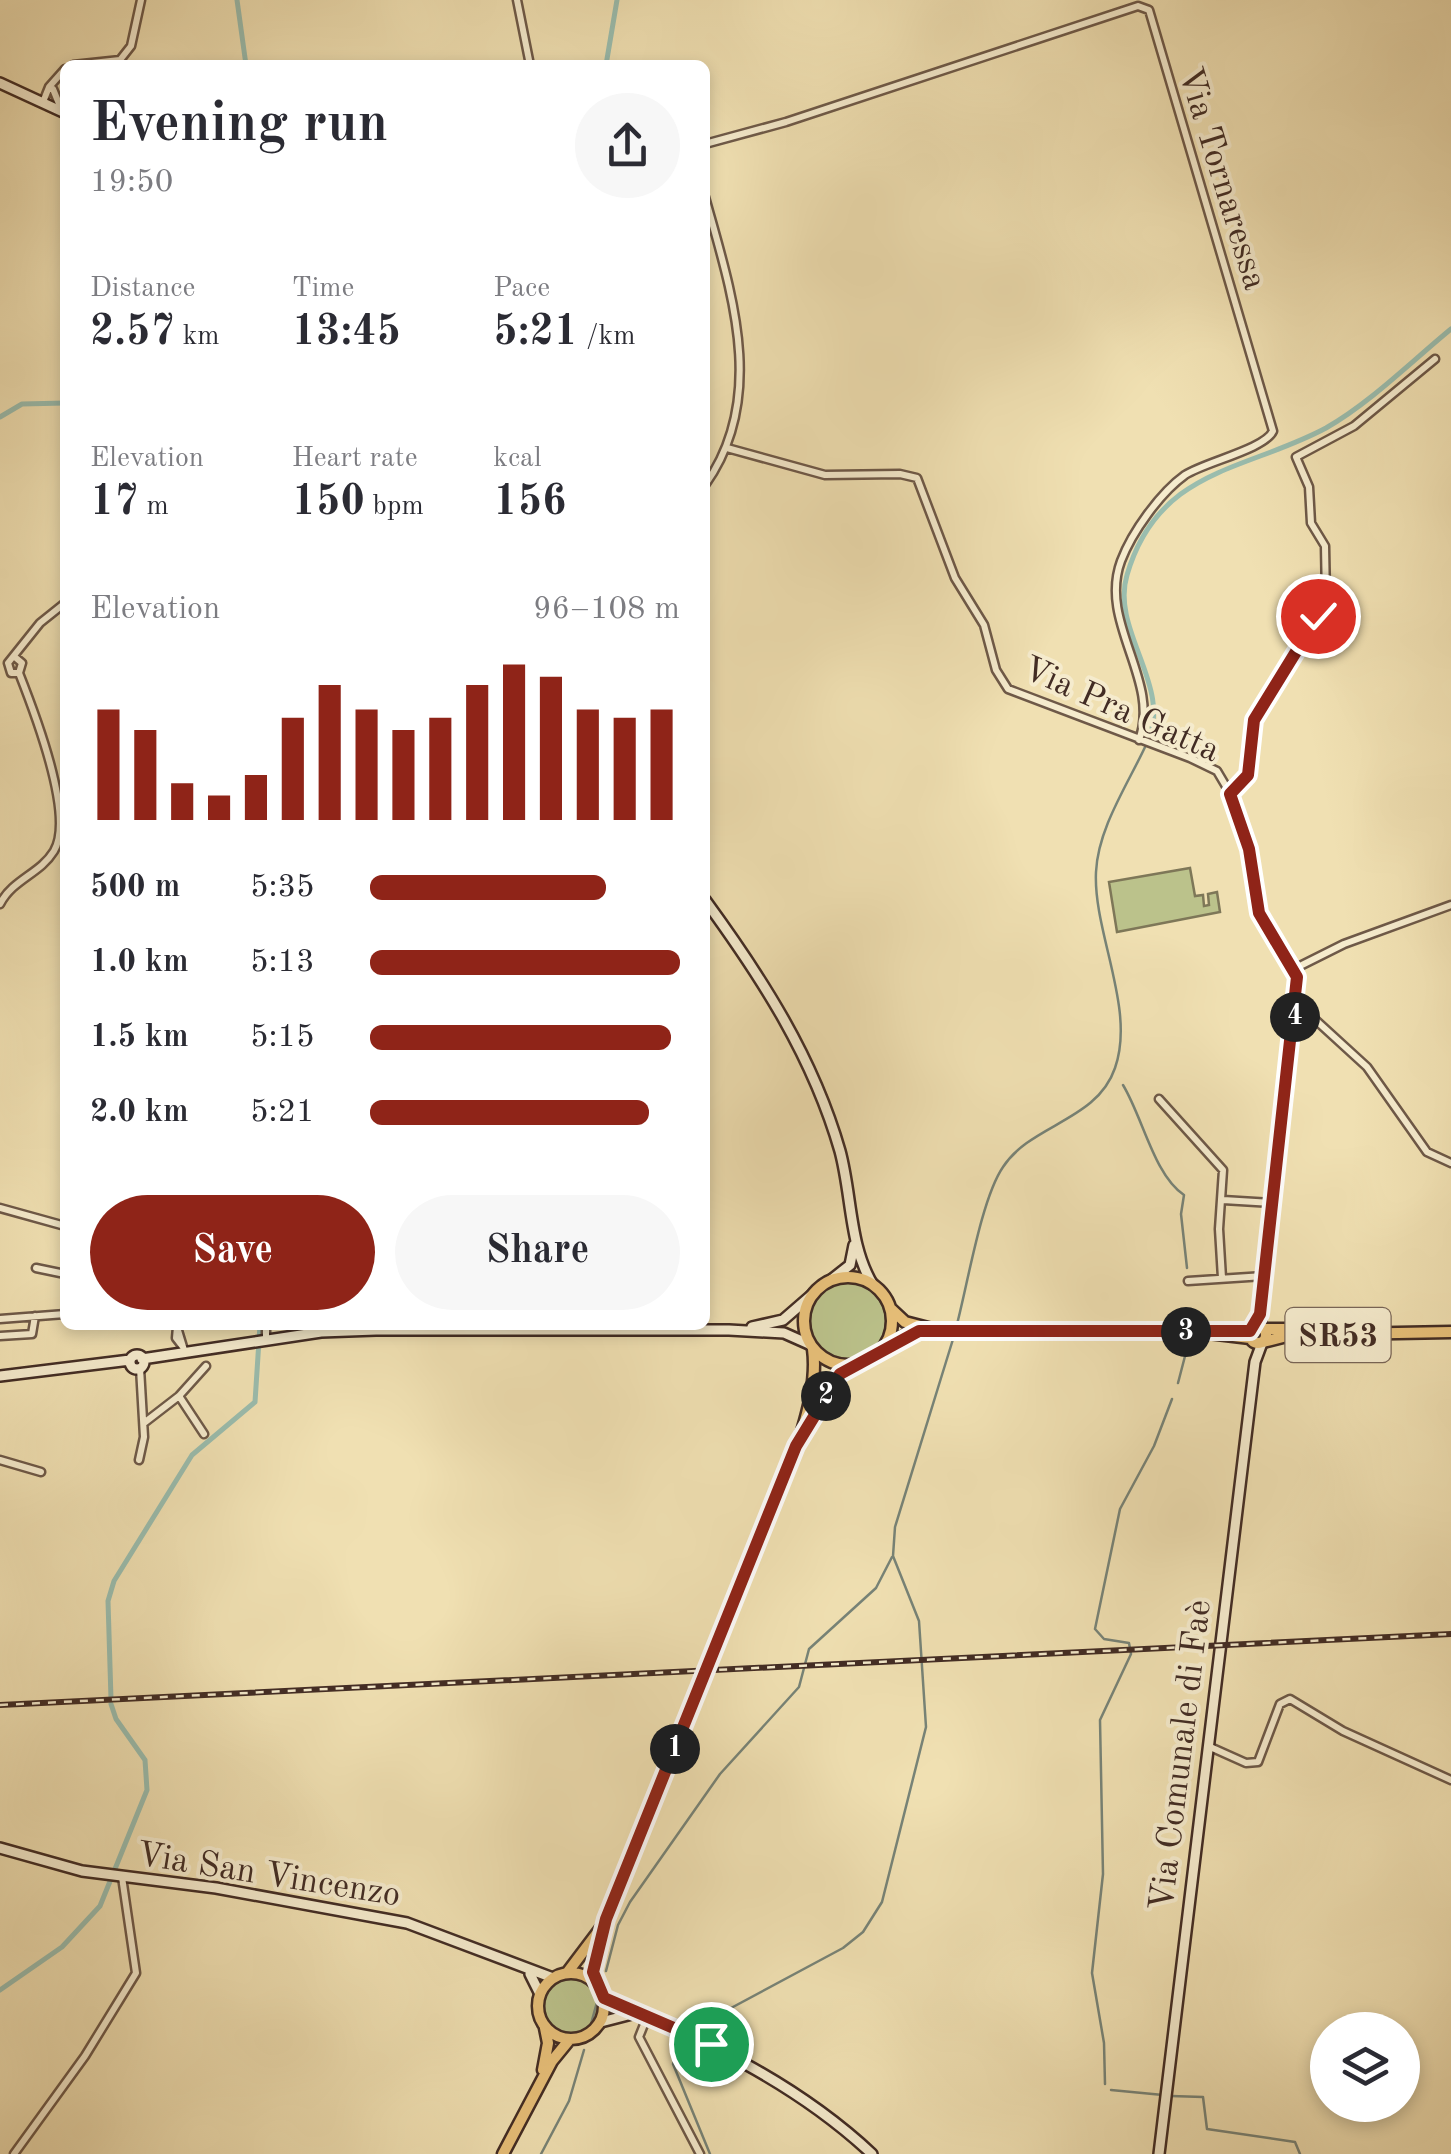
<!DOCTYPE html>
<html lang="en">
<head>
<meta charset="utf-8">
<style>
	:root { --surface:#fff; --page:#f7f7f7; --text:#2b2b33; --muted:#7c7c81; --accent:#8f2418 }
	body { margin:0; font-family:"Old Standard TT",serif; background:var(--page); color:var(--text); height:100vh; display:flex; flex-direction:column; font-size:38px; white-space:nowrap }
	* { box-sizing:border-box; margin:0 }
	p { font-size:32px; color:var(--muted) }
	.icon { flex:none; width:55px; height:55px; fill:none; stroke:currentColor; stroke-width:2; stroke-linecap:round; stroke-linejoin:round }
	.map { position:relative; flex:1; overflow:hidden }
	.drawer { position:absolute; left:60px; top:60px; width:650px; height:1270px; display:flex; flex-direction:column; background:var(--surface); border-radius:15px; box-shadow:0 5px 15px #0003 }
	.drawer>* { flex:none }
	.controls { position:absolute; left:1310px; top:2012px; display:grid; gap:20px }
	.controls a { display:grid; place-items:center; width:110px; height:110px; border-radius:50%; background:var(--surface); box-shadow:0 5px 15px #0003; font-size:50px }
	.pin { position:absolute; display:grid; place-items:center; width:85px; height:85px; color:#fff; margin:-42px; border:5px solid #fff; border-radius:50%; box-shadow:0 2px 10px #0007 }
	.km { position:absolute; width:50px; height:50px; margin:-25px; border-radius:50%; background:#222; color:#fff; font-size:28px; line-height:50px; text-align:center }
	.round { display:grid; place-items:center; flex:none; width:105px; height:105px; border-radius:52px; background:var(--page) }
	.overview { display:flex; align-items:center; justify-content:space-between; height:170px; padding:0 30px }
	h1 { font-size:55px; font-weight:600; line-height:75px }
	.stats { display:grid; grid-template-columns:repeat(3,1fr); gap:15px; height:170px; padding:10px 30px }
	.stats div { display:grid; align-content:center }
	.stats b { font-size:42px; font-weight:600 }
	.stats small { font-size:28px; font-weight:400 }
	.stats p { font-size:28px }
	.chart { height:280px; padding:20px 30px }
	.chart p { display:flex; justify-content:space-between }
	.chart svg { width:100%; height:180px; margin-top:10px; stroke:var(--accent); stroke-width:6 }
	.button { display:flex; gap:20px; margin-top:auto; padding:20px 30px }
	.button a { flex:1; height:115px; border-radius:60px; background:var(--accent); color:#fff; font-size:40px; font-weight:600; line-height:115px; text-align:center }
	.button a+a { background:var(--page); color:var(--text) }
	ul { padding:0 30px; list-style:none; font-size:32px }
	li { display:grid; grid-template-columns:160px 120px 1fr; align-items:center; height:75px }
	li i { height:25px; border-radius:12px; background:var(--accent) }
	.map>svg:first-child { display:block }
	.green { fill:#bbc28b; stroke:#7e7758; stroke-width:2.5 }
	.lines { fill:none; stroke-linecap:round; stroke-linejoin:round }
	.stream { stroke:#778377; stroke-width:2.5 }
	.canal { stroke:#9abdae; stroke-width:5 }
	.street-casing { stroke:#6e5948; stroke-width:11 }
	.secondary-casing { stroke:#422c24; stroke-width:14 }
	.primary-casing { stroke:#422c24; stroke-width:15 }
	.street { stroke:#f5ebcd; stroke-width:6 }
	.secondary { stroke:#f5ebcd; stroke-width:9 }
	.primary { stroke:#e8c079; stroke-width:10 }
	.rail-casing { stroke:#422c24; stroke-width:6 }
	.rail { stroke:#f5ebcd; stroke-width:2.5; stroke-dasharray:8; stroke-linecap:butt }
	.primary-bridge-casing { stroke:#422c24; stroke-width:15; stroke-linecap:butt }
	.primary-bridge { stroke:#e8c079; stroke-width:10 }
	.route-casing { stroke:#fff; stroke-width:20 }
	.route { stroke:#8f2418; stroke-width:12 }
	.labels { text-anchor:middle; stroke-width:8; stroke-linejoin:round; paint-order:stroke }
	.shield { fill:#f5ebcd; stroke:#786557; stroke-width:2.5 }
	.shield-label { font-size:32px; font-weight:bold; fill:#422c24 }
	.street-label { font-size:35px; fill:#422c24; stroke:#f5ebcd }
</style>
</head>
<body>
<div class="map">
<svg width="1451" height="2154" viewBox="0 0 1451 2154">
	<rect width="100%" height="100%" fill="#f0e0b2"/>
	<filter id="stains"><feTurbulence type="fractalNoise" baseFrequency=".002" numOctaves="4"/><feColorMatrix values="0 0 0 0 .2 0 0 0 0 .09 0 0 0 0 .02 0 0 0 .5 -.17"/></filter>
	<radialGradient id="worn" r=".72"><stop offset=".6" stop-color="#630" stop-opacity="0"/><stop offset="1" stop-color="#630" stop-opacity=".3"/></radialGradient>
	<path class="green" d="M1190,868l5,28 8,-1 1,11 5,-1 -1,-11 9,-2 3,20 -103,20 -8,-50z
		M808 1321a39 39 0 1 1 78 0a39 39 0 1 1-78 0Z
		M540 2006a31 31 0 1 1 62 0a31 31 0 1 1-62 0Z"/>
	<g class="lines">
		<path class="stream" d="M1123,1085c20,33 31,90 61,110l-3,19 6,54
			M956,1328c11,-40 25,-129 47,-161 28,-43 94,-46 112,-99 21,-59 -22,-136 -19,-196 2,-44 32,-88 50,-127
			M1178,1383l12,-46
			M606,1971l12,-46 12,-23 90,-128 79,-87 10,-38 67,-61 16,-31
			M591,2024l6,-22
			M690,2030l153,-82 20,-16 19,-30 44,-175 -7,-106 -26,-65 2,-29 59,-191
			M684,2035l-11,29 37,90
			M1105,2084l-1,-41 -12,-70 11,-99 -3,-154 31,-66 -2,-11 -25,-4 -9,-10 25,-120 34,-63 18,-47
			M1111,2090l52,5
			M1171,2096l32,1 4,32 88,13 5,12
			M541,2154l28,-53 15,-51"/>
		<path class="canal" d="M237,0l9,65
			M606,65l11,-65
			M0,417l22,-13 43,-1
			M1147,743c27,-56 -37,-112 -20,-168 31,-107 119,-104 199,-147 44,-25 86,-67 125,-99
			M111,1699l-3,-98 6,-20 78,-126 63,-53 5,-77
			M0,1990l62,-43 38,-41 47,-116 -2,-30 -29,-41 -5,-15"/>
		<defs>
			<path id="street" d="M517,0l13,65
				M73,65l47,-5 11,-14 10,-46
				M53,89l9,22
				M43,102l6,-15 16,-18
				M705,144l81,-22 352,-116 11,4 124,421c-8,18 -68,31 -88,44 -25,18 -53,57 -64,86 -23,62 40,119 18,179
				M705,197c26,94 63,200 0,288
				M727,448l98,27 75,-1 17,4 38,100 29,47 12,45 12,19 182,69 27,13 13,22 19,56 10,64 38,64 -33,299 -2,52
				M19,673h-8l-3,-10 32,-40 25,-20
				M1230,793l18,-18 6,-55 41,-59 31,-63 -1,-52 -14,-23 -2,-36 -13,-30 58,-31 81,-67
				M0,904c13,-25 40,-30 54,-53 21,-35 -20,-140 -35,-178l3,-10 -6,-5
				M1294,969l50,-25 107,-39
				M1297,1003l70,64 60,85 24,11
				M1159,1099l64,71 -4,59 3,49
				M1223,1200l50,3
				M0,1208l65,18
				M36,1268l29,6
				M1188,1281l76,-5
				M0,1319l65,-5
				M0,1336l32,-2 3,-18
				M266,1340v-15
				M183,1347l-7,-9 1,-11 7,23
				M179,1396l25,38
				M144,1423l35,-27 27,-30
				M0,1460l41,12
				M139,1460l5,-23 -4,-69
				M1208,1746l38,17 12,-1 22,-58 10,-5 53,32 108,49
				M647,2017l-8,20 61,117
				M14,2154l71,-98 51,-83 -14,-96"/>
			<path id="secondary" d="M0,83l65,30
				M705,900c57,78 108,157 135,251 12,44 9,95 33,134
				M831,1280l19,-15 4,-20
				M752,1327l31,-7 30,-26
				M130 1362a7 7 0 1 1 14 0a7 7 0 1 1-14 0Z
				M142,1359l179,-27 55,-2h353l55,3 27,12
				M0,1376l130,-16
				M0,1848l82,23 134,17 191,35 146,55
				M530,1974l10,20
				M603,1998c97,40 191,83 269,156
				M601,2022l31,-8
				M1159,2154l96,-792 7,-19"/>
			<path id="primary" d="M804 1321a44 44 0 1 1 88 0a44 44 0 1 1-88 0Z
				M890,1308l15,14 31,8 264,2 50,6
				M1250 1335a8 8 0 1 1 16 0a8 8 0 1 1-16 0Z
				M1263,1329h25
				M1263,1342l28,-7 160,-3
				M883,1348l23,-13 21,-5
				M804,1433l30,-53 18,-13
				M757,1545c22,-55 64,-137 56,-196
				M538 2006a33 33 0 1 1 66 0a33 33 0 1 1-66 0Z
				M567,1973l34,-45
				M593,1981l14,-62 25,-62
				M543,2070l5,-27 -3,-15
				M503,2154l49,-93 18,-22"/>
		</defs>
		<use href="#street" class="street-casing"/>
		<use href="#secondary" class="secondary-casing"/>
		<use href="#primary" class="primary-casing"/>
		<use href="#street" class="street"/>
		<use href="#secondary" class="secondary"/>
		<use href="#primary" class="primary"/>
		<defs>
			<path id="rail" d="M0,1705l1451,-71"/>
		</defs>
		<use href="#rail" class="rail-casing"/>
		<use href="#rail" class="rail"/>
		<defs>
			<path id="primary-bridge" d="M632,1857l125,-312"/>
		</defs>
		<use href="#primary-bridge" class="primary-bridge-casing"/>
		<use href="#primary-bridge" class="primary-bridge"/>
	</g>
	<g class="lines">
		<defs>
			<path id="route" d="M711,2044l-107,-46 -11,-26 13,-53 190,-473 44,-72 79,-43h331l10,-17 37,-337 -38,-64 -10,-64 -19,-55 18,-19 6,-55 64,-104"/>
		</defs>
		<use href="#route" class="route-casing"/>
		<use href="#route" class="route"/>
	</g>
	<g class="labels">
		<rect class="shield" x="1285.5" y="1308" width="105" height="54" rx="8"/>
		<g class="shield-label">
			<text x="1338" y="1346">SR53</text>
		</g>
		<g class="street-label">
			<text transform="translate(1224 178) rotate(73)" y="12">Via Tornaressa</text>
			<text transform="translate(1122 708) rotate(24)" y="12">Via Pra Gatta</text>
			<text transform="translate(1179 1755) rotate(-83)" y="12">Via Comunale di Faè</text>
			<text transform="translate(269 1873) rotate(9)" y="12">Via San Vincenzo</text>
		</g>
	</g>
	<rect width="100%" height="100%" filter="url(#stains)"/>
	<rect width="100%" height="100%" fill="url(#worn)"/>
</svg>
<div class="controls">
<a><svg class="icon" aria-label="layers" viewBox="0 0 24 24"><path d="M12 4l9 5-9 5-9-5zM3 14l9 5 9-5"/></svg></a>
</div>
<div class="pin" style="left:711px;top:2044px;background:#1e9e55"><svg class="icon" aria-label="arrive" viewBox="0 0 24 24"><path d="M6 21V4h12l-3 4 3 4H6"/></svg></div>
<div class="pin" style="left:1318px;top:616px;background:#d93025"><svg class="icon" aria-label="check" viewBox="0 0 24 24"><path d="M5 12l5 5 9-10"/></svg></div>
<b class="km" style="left:675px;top:1749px">1</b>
<b class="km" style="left:826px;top:1396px">2</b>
<b class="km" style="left:1186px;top:1332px">3</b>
<b class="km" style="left:1295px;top:1017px">4</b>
<section class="drawer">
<div class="overview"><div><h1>Evening run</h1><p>19:50</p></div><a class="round"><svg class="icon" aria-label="share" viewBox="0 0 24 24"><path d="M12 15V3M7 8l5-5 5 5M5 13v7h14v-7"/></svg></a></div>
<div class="stats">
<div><p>Distance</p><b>2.57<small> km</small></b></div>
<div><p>Time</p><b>13:45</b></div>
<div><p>Pace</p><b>5:21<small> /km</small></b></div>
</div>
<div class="stats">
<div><p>Elevation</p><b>17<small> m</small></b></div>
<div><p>Heart rate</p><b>150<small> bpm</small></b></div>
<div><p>kcal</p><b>156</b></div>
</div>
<div class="chart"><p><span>Elevation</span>96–108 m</p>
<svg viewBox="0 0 160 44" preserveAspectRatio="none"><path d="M5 44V17M15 44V22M25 44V35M35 44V38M45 44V33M55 44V19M65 44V11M75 44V17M85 44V22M95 44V19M105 44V11M115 44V6M125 44V9M135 44V17M145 44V19M155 44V17"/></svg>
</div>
<ul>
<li><b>500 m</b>5:35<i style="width:76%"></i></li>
<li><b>1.0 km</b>5:13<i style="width:100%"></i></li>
<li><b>1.5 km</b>5:15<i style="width:97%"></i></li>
<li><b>2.0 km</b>5:21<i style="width:90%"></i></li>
</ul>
<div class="button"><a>Save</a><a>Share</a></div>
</section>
</div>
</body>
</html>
